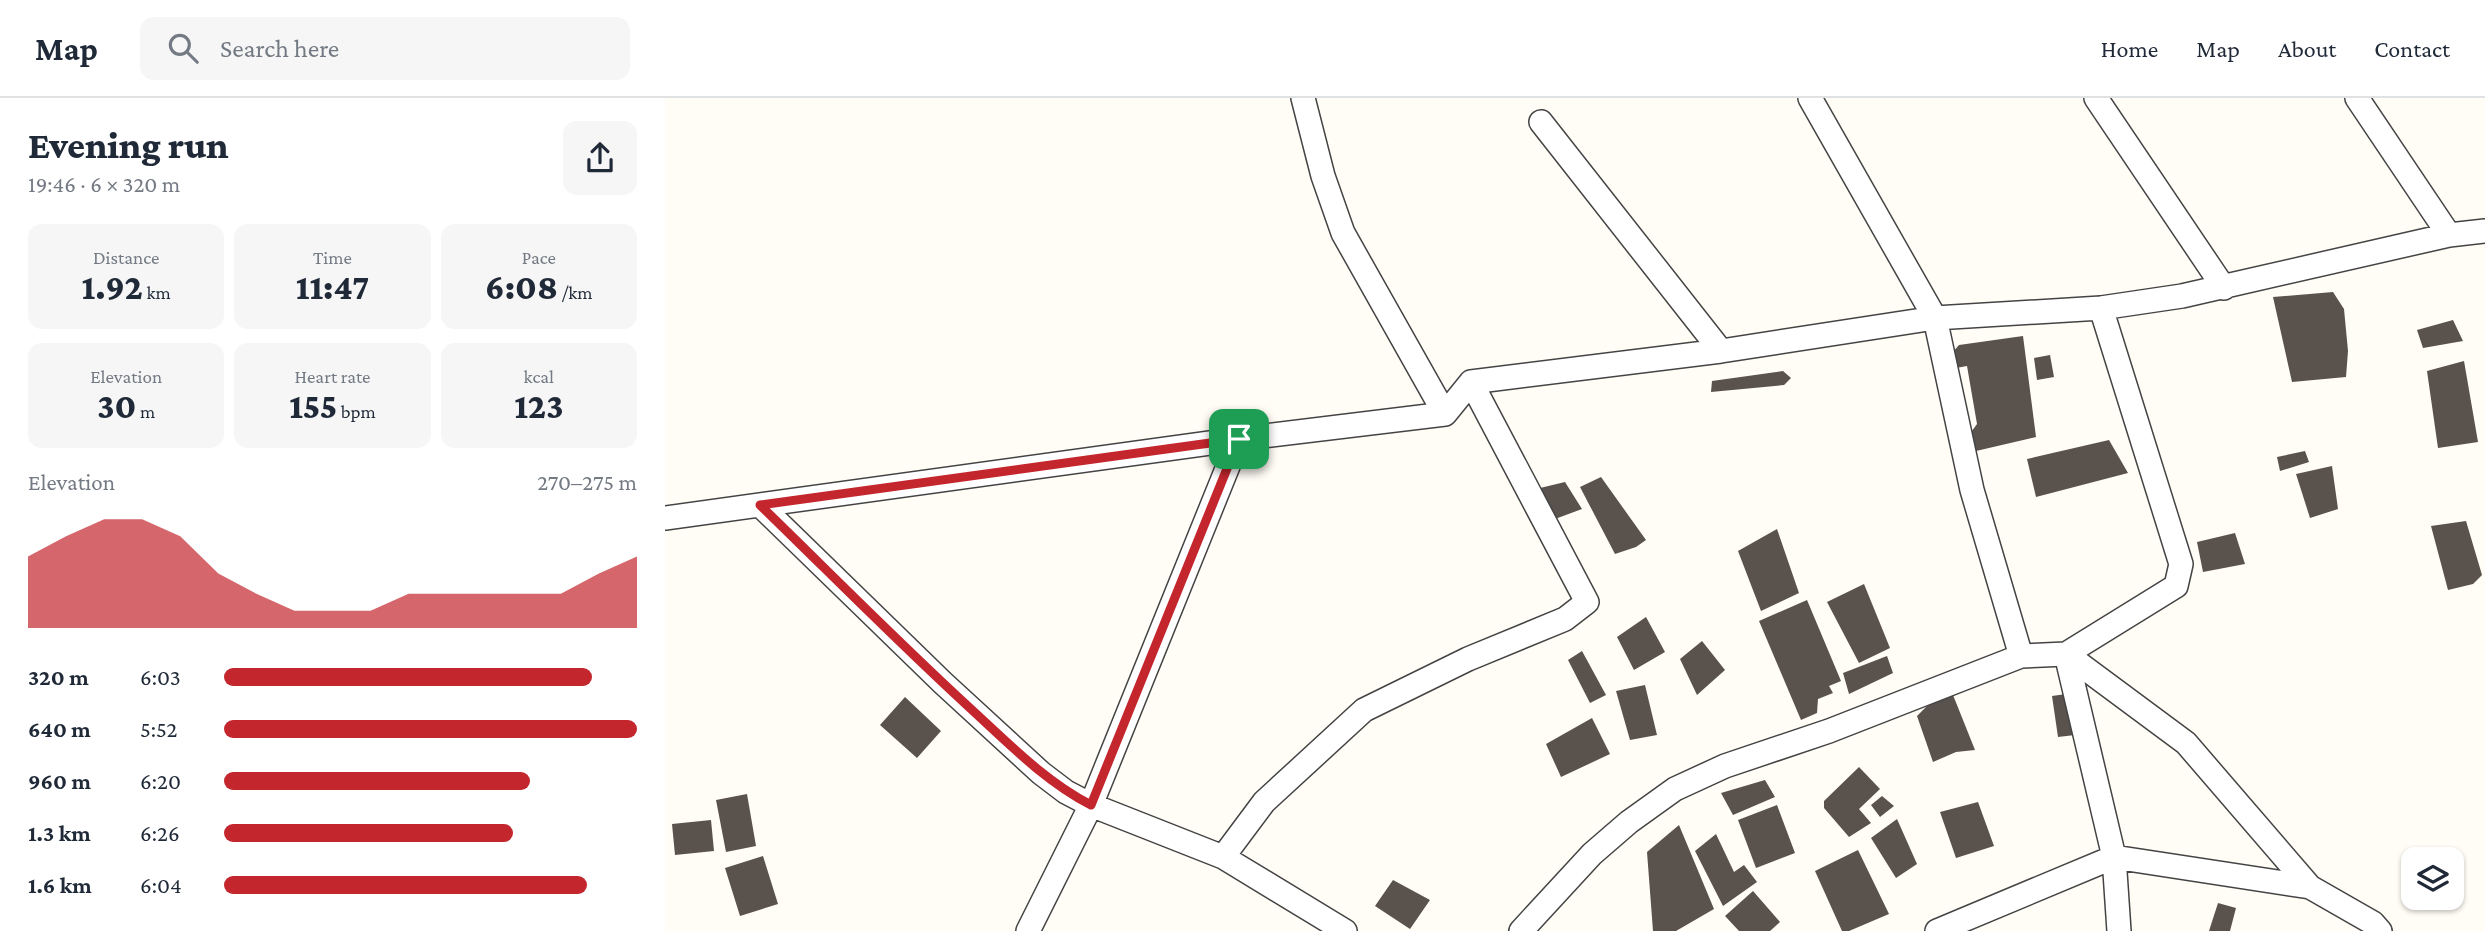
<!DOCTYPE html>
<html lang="en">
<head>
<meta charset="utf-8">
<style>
	:root { --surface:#fff; --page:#f6f6f7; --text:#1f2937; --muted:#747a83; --line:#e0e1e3; --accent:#c4262e }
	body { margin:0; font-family:"Crimson Pro",serif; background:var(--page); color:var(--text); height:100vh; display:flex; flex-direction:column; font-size:26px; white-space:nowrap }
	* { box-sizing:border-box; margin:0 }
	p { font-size:23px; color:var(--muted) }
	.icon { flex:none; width:38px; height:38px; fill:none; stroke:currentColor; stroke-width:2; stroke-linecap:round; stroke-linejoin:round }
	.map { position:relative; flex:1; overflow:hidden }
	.drawer { display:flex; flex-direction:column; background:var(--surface); width:665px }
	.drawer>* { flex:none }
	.buttons { position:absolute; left:1736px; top:749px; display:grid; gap:14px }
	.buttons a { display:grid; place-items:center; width:63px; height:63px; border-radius:14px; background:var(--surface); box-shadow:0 2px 5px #0004; font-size:35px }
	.pin { position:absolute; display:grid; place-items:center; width:60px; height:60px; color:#fff; margin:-30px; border-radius:14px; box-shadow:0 4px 10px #0006 }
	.round { display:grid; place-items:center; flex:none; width:74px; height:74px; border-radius:14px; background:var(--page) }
	.overview { display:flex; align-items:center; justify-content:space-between; height:119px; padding:0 28px }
	h1 { font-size:38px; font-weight:800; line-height:52px }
	.figures { display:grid; grid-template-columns:repeat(3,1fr); gap:10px; height:119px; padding:7px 28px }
	.figures div { display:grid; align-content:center; border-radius:14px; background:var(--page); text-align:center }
	.figures b { font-size:35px; font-weight:800 }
	.figures small { font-size:19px; font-weight:400 }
	.figures p { font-size:19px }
	.chart { height:196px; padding:14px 28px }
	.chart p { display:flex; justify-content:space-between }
	.chart svg { width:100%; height:126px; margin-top:7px; fill:var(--accent); opacity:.7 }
	ul { padding:0 28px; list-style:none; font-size:23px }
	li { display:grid; grid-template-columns:112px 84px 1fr; align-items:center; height:52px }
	li i { height:18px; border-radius:9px; background:var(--accent) }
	header { display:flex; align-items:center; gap:42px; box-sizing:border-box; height:98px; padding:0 35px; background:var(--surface); border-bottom:2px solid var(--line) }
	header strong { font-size:33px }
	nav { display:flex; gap:38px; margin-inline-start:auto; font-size:24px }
	.search { width:490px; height:63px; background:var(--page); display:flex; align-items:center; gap:18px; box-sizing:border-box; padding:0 24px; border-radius:14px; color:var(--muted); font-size:26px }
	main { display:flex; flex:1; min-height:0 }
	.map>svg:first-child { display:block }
	.building { fill:#5a524d }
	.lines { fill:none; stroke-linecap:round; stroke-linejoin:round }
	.minor-casing { stroke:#444; stroke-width:26 }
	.minor { stroke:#fff; stroke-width:23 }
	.route-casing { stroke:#fff; stroke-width:14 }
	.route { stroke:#c4262e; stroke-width:9 }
</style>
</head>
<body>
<header>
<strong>Map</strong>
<div class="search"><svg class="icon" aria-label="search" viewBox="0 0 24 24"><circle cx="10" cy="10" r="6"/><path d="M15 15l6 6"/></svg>Search here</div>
<nav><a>Home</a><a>Map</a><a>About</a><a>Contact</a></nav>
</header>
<main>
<section class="drawer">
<div class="overview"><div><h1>Evening run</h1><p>19:46 · 6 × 320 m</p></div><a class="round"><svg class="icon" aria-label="share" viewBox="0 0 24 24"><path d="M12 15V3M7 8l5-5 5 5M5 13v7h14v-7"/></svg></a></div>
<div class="figures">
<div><p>Distance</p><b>1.92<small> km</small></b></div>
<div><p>Time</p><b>11:47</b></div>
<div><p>Pace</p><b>6:08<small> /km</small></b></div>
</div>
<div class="figures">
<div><p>Elevation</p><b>30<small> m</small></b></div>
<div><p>Heart rate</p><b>155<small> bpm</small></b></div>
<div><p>kcal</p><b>123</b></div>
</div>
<div class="chart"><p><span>Elevation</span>270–275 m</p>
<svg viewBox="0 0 160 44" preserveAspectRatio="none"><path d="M0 44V19L10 12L20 6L30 6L40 12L50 25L60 32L70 38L80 38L90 38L100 32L110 32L120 32L130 32L140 32L150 25L160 19V44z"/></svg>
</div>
<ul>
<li><b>320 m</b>6:03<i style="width:89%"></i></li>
<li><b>640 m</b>5:52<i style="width:100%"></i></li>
<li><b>960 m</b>6:20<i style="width:74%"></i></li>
<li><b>1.3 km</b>6:26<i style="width:70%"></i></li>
<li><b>1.6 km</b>6:04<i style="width:88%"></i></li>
</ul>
</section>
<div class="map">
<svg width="1820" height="833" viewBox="0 0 1820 833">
	<rect width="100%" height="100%" fill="#fffdf5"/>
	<path class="building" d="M1668,194l11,17 4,42 -2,26 -54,5 -19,-85z
		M1788,222l10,21 -40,7 -6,-18z
		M1358,238l13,101 -60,14 -7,-16 8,-11 -10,-58 -11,2 -4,-15 7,-8z
		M1385,257l4,22 -17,3 -3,-22z
		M1799,263l14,81 -40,6 -11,-77z
		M1118,273l8,7 -7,7 -73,7 1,-11z
		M1444,342l19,33 -92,24 -9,-38z
		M1640,353l4,11 -29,9 -3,-14z
		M1667,368l6,43 -28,9 -14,-44z
		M936,379l45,63 -10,7 -21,7 -35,-67z
		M900,384l17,27 -27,10 -15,-31z
		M1801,423l16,54 -9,9 -25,6 -17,-64z
		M1112,431l22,64 -38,18 -23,-60z
		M1570,435l10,31 -42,8 -6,-30z
		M1199,486l26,64 -31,15 -32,-61z
		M1142,502l34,81 -12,5 4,7 -15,6 -1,14 -16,7 -42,-99z
		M981,519l19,35 -31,18 -17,-33z
		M1037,543l23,29 -28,25 -17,-36z
		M917,553l24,44 -16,8 -22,-43z
		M1222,558l6,17 -44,21 -6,-21z
		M980,587l12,50 -27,5 -14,-49z
		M1401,596l9,41 -17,2 -6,-41z
		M1288,597l22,55 -19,2 -23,10 -16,-46 14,-14z
		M240,599l36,34 -24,27 -37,-33z
		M927,620l18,36 -49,23 -15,-33z
		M1194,669l21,22 -21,20 12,14 -22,14 -25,-29v-7z
		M1100,682l10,17 -42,18 -12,-22z
		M82,696l9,52 -30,6 -10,-52z
		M1217,698l12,10 -14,11 -9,-12z
		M1313,704l16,44 -38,12 -16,-46z
		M1112,707l18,48 -39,15 -18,-48z
		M1232,721l20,45 -21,14 -25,-40z
		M46,722l3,31 -39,4 -3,-31z
		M1014,727l35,84 -38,22h-23l-6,-79z
		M1051,736l18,38 10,-7 13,17 -34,24 -28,-55z
		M1193,752l31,64 -40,17h-7l-27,-60z
		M98,758l15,48 -38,12 -15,-48z
		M728,782l37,20 -20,29 -35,-23z
		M1088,793l27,31 -10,9h-31l-14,-15z
		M1553,805l18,5 -6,23h-21z"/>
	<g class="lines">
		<defs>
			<path id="minor" d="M638,0l20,78 20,57 102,181
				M1145,0l125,220 37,172 49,166
				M1431,0l128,190
				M1692,0l92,137
				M876,24l180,229
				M95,407l183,178 98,90 25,19 25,13 132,52 122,74
				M0,420l574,-79 206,-25 26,-32 250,-31 214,-33 166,-10 81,-12 267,-61 36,-4
				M1401,556l120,89 124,144 63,36 7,8
				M1401,556l48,203 196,30
				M558,759l41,-55 100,-92 104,-51 97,-40 22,-17 -116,-220
				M363,833l63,-126 148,-366
				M856,833l71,-77 37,-32 46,-33 50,-23 104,-35 192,-75 45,-2 110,-68 5,-22 -80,-256
				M1272,833l177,-74 5,74"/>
		</defs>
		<use href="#minor" class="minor-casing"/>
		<use href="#minor" class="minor"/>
	</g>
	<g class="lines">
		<defs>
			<path id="route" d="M574,341l-148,366c-46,-24 -82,-61 -120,-96 -72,-66 -141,-136 -211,-204z"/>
		</defs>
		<use href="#route" class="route-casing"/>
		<use href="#route" class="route"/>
	</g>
</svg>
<div class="buttons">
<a><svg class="icon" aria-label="layers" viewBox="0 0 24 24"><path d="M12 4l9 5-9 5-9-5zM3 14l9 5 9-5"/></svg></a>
</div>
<div class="pin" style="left:574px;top:341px;background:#1e9e55"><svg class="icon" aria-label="arrive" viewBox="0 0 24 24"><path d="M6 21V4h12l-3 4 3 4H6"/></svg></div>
</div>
</main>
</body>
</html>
